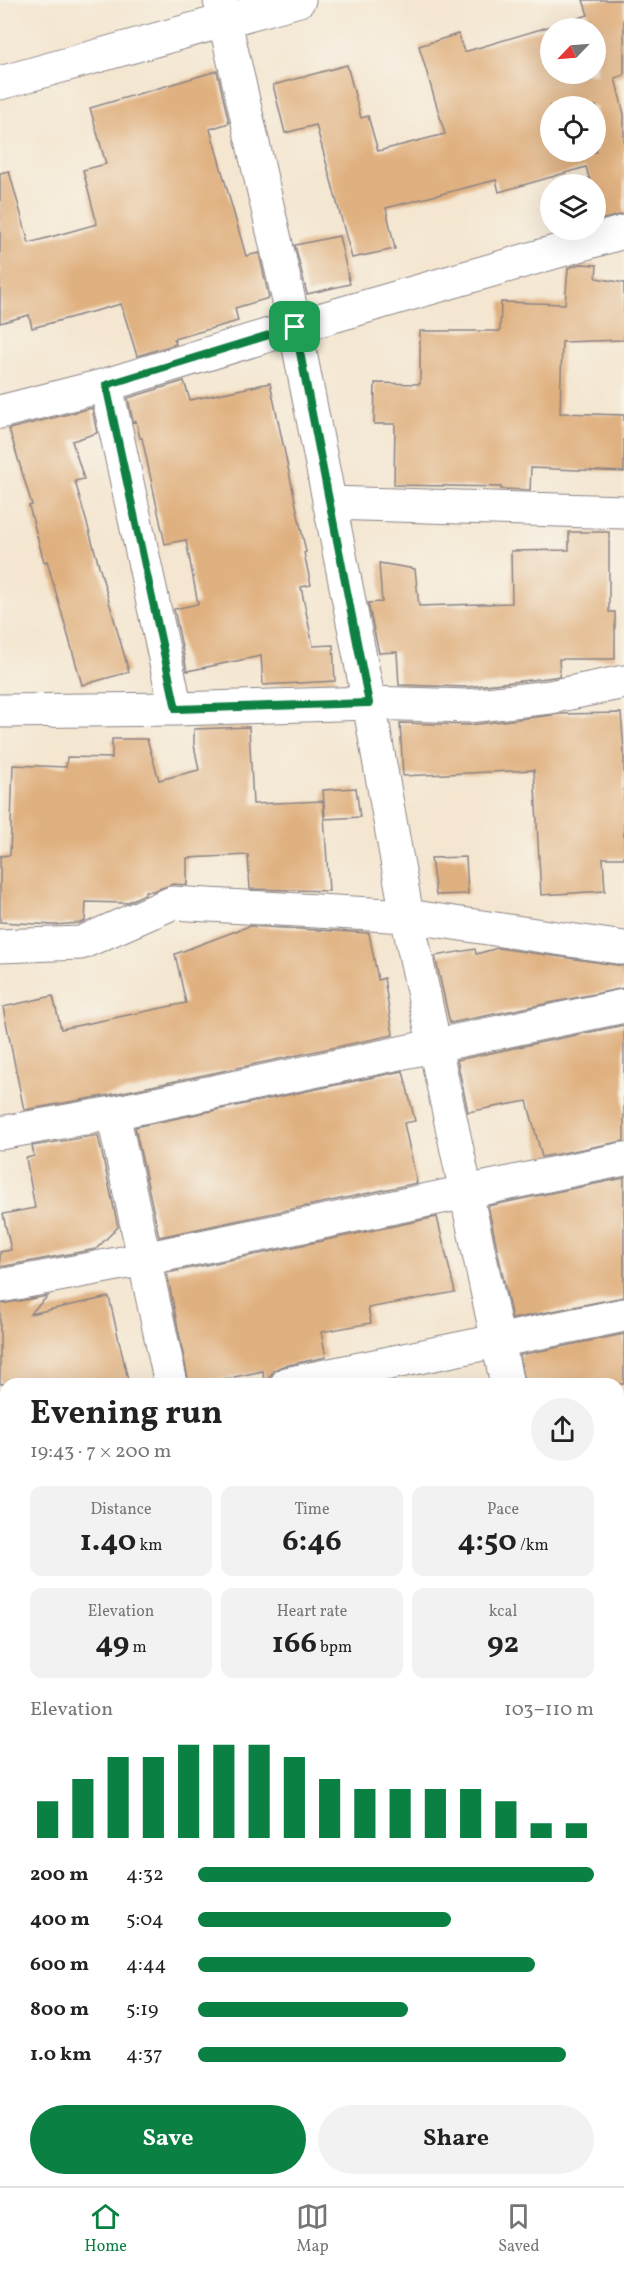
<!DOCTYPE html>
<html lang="en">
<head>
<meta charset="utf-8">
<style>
	:root { --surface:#fff; --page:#f2f2f2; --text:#222; --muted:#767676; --line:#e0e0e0; --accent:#0b8043 }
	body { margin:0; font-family:Vollkorn,serif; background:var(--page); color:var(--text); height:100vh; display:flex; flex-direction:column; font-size:22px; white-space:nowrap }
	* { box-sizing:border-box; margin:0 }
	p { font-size:20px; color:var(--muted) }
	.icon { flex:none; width:33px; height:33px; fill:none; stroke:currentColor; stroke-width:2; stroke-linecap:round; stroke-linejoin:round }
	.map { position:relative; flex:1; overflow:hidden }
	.side { position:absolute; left:0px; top:1378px; width:624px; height:808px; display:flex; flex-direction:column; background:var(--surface); border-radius:18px 18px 0 0; box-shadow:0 6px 24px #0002 }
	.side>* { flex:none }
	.needle { width:39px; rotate:245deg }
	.buttons { position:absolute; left:540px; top:18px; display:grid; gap:12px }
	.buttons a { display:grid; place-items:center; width:66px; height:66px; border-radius:50%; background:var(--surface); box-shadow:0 6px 24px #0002; font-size:30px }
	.pin { position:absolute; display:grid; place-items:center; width:51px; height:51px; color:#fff; margin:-26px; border-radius:12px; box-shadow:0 3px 9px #0006 }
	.round { display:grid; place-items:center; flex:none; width:63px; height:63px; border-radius:32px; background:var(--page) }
	.head { display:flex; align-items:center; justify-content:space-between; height:102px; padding:0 30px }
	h1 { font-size:33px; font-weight:700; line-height:45px }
	.stats { display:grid; grid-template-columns:repeat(3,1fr); gap:9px; height:102px; padding:6px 30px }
	.stats div { display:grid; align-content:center; border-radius:12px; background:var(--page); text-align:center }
	.stats b { font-size:30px; font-weight:700 }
	.stats small { font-size:16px; font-weight:400 }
	.stats p { font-size:16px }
	.chart { height:168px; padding:12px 30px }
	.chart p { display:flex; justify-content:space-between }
	.chart svg { width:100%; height:108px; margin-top:6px; stroke:var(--accent); stroke-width:6 }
	.action { display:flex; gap:12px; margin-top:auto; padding:12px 30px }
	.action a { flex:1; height:69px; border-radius:36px; background:var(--accent); color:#fff; font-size:24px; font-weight:700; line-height:69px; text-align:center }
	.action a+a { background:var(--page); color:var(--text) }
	ul { padding:0 30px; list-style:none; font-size:20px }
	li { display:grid; grid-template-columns:96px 72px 1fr; align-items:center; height:45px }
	li i { height:15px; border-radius:8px; background:var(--accent) }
	.tab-bar { display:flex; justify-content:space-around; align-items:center; height:84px; border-top:2px solid var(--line); background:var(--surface); font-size:16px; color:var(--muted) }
	.tab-bar a { display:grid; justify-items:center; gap:3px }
	.tab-bar .selected { color:var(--accent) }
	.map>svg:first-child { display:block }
	.building { fill:#e0b180; fill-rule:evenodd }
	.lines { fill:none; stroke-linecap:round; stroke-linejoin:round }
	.minor-casing { stroke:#8b8486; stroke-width:35 }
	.minor { stroke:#fff; stroke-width:33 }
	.route-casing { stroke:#fff; stroke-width:12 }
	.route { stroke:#0b8043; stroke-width:8 }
</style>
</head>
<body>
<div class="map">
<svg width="624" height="2186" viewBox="0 0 624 2186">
	<rect width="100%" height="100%" fill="#f7f3e8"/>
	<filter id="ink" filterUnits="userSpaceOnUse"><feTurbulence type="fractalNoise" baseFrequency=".0167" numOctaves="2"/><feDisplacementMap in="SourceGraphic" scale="12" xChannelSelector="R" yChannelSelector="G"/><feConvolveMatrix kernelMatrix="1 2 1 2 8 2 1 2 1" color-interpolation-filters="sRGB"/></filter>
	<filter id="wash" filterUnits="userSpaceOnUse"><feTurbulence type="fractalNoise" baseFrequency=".008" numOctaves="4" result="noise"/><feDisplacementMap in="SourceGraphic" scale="24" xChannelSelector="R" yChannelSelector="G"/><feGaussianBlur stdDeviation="1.35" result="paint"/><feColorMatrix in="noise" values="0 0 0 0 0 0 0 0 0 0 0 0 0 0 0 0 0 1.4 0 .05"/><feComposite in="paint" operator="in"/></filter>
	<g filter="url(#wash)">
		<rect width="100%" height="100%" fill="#f4e6d0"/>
		<g id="blocks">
			<path class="building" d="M583,0h41v75l-9,3 9,36v100l-24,6 -4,-17v-19h-5l-5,-17 -87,25 -3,-12 -110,28 9,41 -43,9 -36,-133 -31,8 -12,-48 74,-20 14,53 7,-2 10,35 67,-17 -26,-88 39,-12 6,18 124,-37zM550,28h46v46h-46zM550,106h46v46h-46z
				M217,71l12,52 -19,6 36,127 13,-3 10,45 -34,10 3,13 -64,18 2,5 -39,12 -16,-52 -89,24 -3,-13 -29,8v-150l9,-2 20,72 68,-19 -14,-54 23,-6 -16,-56z
				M339,236l11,48 -43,10 -12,-49z
				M581,264l16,1 -1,13 28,5v57l-62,2 -2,71 64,2v57l-93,-4 -1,22 -29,-1v-2l-107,-2 1,-61h-21l1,-41 45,1v-53h80l1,-29 64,2 3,-36z
				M184,381l6,19 80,-17 36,169 -2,1 7,32 -10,2 12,59 20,-1 2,36 -72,4 -2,-29 -74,15 -13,-62 24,-5 -12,-64 -21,4 -23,-106h-2l-4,-17 -3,1 -5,-24z
				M92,408l5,25 -25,8 12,38 -9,2 54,191 -47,13 -35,-124 -3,1 -15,-56 3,-1 -23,-76z
				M569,532h40v80h6v47h-56l1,17 -13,2 -80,9 -68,-2 -2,-33 -18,1 -11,-50 14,-1 -3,-39 36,6 4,37 93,-3 -1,-52 58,-1z
				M621,713l3,37v108h-21l2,33 -64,4 -7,-125 -131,6 -3,-53 70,2 91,-11z
				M249,727l4,77 70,-3 6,90 -79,-2 -2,-34 -61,3v27l-14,-1 -20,7h-8v3l-19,9 -40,-1 -1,19 -5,2 -26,2 -54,-3v-66l10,-1 3,-90 53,2 1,-10 45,1v-19h35l12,41 40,-10 -5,-25v-16z
				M356,788l4,29 -35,2 -2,-29z
				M466,857l2,37 -32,1 -5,-37z
				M249,926l120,7 9,47 6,-2 9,57 -284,60 -85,15 -21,-103 50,-11 8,33 125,-26 -11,-49z
				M498,948l126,18v22l-174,35 -15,-67 40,-7 1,5z
				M624,1025v116l-82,16 -15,-56 -59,11 -11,-52z
				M403,1071l12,50 -11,2 13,60 -258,54 -24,-110z
				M98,1135l20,92 -22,22 -96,18v-15l11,-2 -8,-36 32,-6 -9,-50 8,-2 -2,-10z
				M624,1178v119l-112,22 -24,-113z
				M437,1217l18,75 -87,16 3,15 -50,9 5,25 -43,9 -9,4 -5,8v6h-5l-1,-13 -62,13h-12l-22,-111z
				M48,1296l-18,18 79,-17 20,87h-129v-80z
				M624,1334v50h-99l-5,-29z"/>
		</g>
	</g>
	<g filter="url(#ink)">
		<use href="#blocks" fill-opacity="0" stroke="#8b8486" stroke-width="1.5"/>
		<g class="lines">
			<defs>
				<path id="minor" d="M220,0l75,327 74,376 38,213 100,468
					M0,83l299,-83
					M106,385l70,324
					M0,412l106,-27 189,-58 329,-95
					M329,503l295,9
					M0,711l176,-2 193,-6 99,3 82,-9 74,-15
					M0,946l81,-3 91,-40 235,13 217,32
					M113,1113l58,271
					M0,1133l113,-20 511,-107
					M0,1286l144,-27 480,-100
					M287,1384l337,-69
					M0,1443l6,-1
					M618,1473l6,-1
					M0,1601l6,-1
					M618,1628l6,-1
					M0,1757l6,-1
					M618,1789l6,-2
					M618,1945l6,32
					M0,1953l6,-1
					M0,2084l6,-1
					M618,2127l6,-2
					M333,2186l24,-5"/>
			</defs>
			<use href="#minor" class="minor-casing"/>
			<use href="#minor" class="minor"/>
		</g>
	</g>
	<g class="lines" filter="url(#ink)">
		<defs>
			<path id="route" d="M295,327l74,376 -193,6 -70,-324z"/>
		</defs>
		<use href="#route" class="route-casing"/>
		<use href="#route" class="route"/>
	</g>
</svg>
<div class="buttons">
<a><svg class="needle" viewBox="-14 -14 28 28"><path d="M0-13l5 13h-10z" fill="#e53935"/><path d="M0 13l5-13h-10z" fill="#767676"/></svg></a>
<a><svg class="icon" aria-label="locate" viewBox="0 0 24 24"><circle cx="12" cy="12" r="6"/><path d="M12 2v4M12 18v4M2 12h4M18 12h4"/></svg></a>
<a><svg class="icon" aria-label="layers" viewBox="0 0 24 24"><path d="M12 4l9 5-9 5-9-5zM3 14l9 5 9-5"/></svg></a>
</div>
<div class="pin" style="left:295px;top:327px;background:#1e9e55"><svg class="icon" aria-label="arrive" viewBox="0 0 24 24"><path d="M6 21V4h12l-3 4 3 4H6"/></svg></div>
<section class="side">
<div class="head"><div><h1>Evening run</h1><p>19:43 · 7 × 200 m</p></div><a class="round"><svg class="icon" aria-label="share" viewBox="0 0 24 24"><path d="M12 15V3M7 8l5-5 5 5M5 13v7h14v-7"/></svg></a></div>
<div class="stats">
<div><p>Distance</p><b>1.40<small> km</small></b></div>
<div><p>Time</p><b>6:46</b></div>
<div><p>Pace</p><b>4:50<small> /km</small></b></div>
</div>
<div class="stats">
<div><p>Elevation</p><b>49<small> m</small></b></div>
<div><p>Heart rate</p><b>166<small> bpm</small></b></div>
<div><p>kcal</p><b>92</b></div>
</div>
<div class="chart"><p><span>Elevation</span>103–110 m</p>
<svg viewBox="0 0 160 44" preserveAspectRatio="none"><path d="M5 44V29M15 44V20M25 44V11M35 44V11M45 44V6M55 44V6M65 44V6M75 44V11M85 44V20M95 44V24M105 44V24M115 44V24M125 44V24M135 44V29M145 44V38M155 44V38"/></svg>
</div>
<ul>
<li><b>200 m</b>4:32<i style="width:100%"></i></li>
<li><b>400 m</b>5:04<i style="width:64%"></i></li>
<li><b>600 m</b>4:44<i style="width:85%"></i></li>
<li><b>800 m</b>5:19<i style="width:53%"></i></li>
<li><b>1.0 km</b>4:37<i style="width:93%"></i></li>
</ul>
<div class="action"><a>Save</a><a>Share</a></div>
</section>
</div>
<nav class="tab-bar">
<a class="selected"><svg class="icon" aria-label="home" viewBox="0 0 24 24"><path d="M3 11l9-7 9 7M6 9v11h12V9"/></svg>Home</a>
<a><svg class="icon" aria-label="map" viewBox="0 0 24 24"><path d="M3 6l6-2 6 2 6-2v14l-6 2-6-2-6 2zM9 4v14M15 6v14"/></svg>Map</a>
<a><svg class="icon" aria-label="saved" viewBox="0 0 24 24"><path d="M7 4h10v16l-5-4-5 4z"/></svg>Saved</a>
</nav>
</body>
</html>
